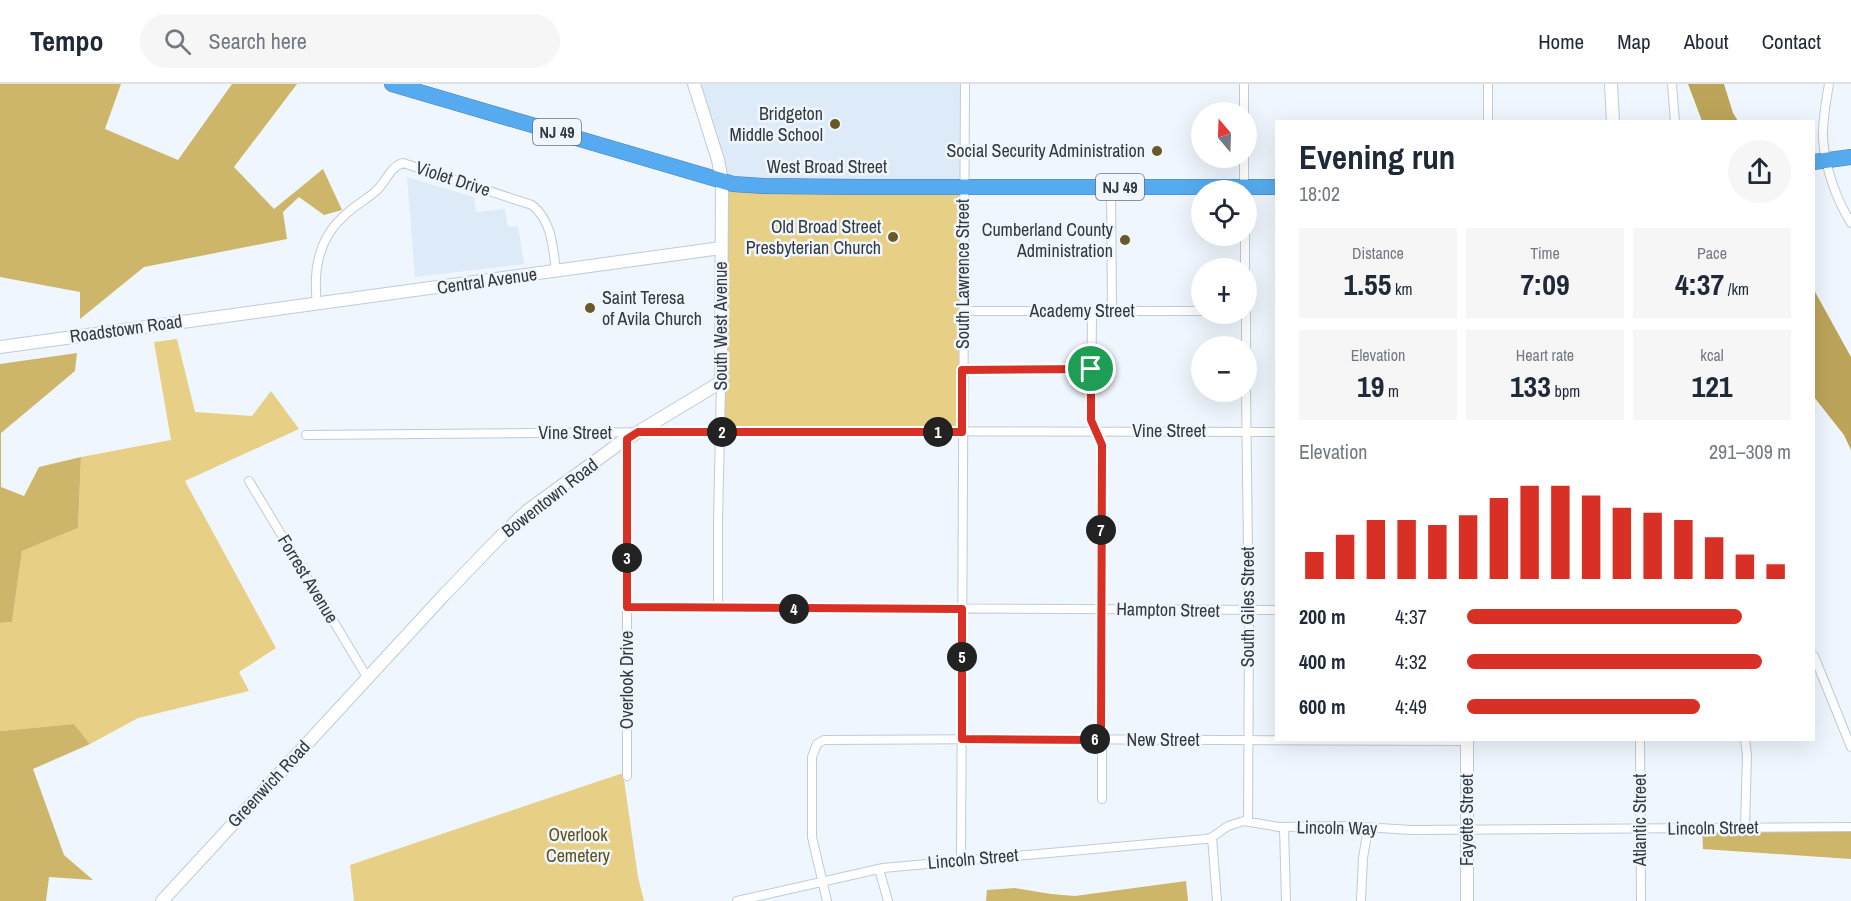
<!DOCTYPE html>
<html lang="en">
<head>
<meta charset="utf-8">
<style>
	:root { --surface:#fff; --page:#f6f6f7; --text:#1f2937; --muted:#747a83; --line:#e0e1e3; --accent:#d93025 }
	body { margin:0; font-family:"Archivo Narrow",sans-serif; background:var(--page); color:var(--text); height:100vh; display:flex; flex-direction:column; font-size:22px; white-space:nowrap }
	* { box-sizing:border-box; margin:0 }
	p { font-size:20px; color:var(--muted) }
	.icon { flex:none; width:33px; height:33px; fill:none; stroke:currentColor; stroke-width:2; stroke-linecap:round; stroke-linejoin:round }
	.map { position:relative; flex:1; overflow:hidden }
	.panel { position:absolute; left:1275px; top:36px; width:540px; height:621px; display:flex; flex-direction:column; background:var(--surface); border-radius:0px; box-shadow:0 6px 24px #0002 }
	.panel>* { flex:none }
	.needle { width:39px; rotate:341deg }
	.fabs { position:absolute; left:1191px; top:18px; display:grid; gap:12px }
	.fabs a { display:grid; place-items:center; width:66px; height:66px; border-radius:50%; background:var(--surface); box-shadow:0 6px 24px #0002; font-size:30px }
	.pin { position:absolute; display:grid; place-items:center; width:51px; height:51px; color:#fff; margin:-26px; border:3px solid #fff; border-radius:50%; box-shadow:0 2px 6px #0007 }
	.km { position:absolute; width:30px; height:30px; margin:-15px; border-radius:50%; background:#222; color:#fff; font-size:16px; line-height:30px; text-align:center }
	.round { display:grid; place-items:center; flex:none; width:63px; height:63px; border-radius:32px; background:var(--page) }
	.headline { display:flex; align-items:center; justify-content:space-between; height:102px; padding:0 24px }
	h1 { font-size:33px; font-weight:700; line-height:45px }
	.metrics { display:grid; grid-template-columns:repeat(3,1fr); gap:9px; height:102px; padding:6px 24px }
	.metrics div { display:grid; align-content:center; border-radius:0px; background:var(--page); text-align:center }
	.metrics b { font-size:30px; font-weight:700 }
	.metrics small { font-size:16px; font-weight:400 }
	.metrics p { font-size:16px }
	.chart { height:168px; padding:12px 24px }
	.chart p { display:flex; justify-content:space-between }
	.chart svg { width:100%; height:108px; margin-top:6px; stroke:var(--accent); stroke-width:6 }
	ul { padding:0 24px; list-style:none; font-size:20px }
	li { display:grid; grid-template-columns:96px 72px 1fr; align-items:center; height:45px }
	li i { height:15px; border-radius:8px; background:var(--accent) }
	header { display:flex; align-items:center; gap:36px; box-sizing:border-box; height:84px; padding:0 30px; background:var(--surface); border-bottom:2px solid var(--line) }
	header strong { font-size:28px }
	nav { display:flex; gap:33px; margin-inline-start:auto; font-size:21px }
	.search { width:420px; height:54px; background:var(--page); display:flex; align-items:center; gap:15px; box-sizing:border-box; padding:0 21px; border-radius:33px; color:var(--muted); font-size:22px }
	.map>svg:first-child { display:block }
	.built { fill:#ddebf8 }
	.green { fill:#e7cf85 }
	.forest { fill:#cdb56a }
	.water { fill:#bca45a }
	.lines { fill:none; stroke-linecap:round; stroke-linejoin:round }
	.street-casing { stroke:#bfcbd6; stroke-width:10 }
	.secondary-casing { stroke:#bfcbd6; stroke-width:14 }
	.highway-casing { stroke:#4a82b1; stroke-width:16 }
	.street { stroke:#fff; stroke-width:8 }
	.secondary { stroke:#fff; stroke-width:12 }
	.highway { stroke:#56aaef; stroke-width:15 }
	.route-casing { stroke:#fff; stroke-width:12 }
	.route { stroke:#d93025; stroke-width:8 }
	.poi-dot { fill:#695927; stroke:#eff6fd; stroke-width:2 }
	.labels { text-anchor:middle; stroke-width:5; stroke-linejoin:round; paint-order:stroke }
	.shield { fill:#eff6fd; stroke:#6c7277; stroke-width:1.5 }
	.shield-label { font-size:16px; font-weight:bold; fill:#34393d }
	.poi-label { font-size:18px; fill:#34393d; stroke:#eff6fd; text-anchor:end }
	.street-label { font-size:18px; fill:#34393d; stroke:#eff6fd }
	.park-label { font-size:18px; fill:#615017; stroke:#eff6fd }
</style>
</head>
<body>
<header>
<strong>Tempo</strong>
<div class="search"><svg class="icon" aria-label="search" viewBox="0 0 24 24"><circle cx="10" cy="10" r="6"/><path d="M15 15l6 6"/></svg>Search here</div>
<nav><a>Home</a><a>Map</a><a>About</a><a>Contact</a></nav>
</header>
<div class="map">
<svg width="1851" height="817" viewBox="0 0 1851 817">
	<rect width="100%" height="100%" fill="#eff6fd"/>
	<path class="built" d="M694,0h268l2,103 -242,-6z
		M407,93l67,20 2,15 29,-3 3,18 10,-1 6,38 -109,13z"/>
	<path class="green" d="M722,97l242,6 -2,245h-242z
		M177,255l18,73 57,4 19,-25 28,38 -114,52 91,167 -37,24 10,19 -111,27 -48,26 -16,-20 -74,7v-108l12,-1 10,-71 56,-23 3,-71 90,-17 -17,-98z
		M623,689l15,104 6,24h-290l-4,-36z"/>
	<path class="forest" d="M0,0h121l-16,45 73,31 54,-76h65l-63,83 40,42 49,-40 19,41 -18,5 -25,-18 -16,15 4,27 -143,28 -64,52v-27l-80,-15z
		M77,269l-2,18 -74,62v54l23,9 15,-29 42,-10 -3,71 -56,23 -10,71 -12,1v-259z
		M74,640l16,20 -57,25 31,86 29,25 -44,-3 -3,24h-46v-170z
		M1702,741l149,2v32l-148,-10z
		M1186,797l2,20h-202l1,-11 28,-2 36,6 24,2z"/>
	<path class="water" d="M1688,0h36l9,29 5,8h-36z
		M1814,206l37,67v93l-7,-15 -30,-38z"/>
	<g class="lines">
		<defs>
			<path id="street" d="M1244,0v28
				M1672,0l3,38
				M1829,0c-3,18 -7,37 -6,55 2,28 13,60 28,84
				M1488,38v-38
				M1244,74v32
				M1111,103l1,124
				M1245,152v32
				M317,220c-4,-33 1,-66 28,-89 10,-10 23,-16 33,-26 8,-8 13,-23 25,-26l129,42c20,16 21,42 24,66
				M963,227h239
				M1092,227l-1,109 11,25v354
				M1246,230v32
				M962,286l129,-1
				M1246,308l3,238 -1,192
				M306,351l486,-4 484,1
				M249,397l118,196
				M627,523l649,3
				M718,524v-85l3,-141
				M1814,572l37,91
				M1640,656l1,161
				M1745,656l2,15 -2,73
				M627,692v-337
				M1284,743l2,74
				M1212,753l5,64
				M961,776l4,-776
				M879,785l9,32
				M737,817l146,-33 322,-29 6,-1 17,-12 16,-5 35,6 68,-1 65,4 439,-3
				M827,817l-15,-64v-80l5,-13 7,-4 191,-1 452,2
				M1361,817l2,-43 5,-30"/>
			<path id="secondary" d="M1611,0l2,38
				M0,263l721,-99
				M1467,656v161
				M162,817l282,-306 56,-58 27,-26 93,-68 101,-61 1,-201 -4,-21 -24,-76"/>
			<path id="highway" d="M392,0l341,100 31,2 99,1h413
				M1814,78l37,-5"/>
		</defs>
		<use href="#street" class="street-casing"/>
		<use href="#secondary" class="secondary-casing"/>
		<use href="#highway" class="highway-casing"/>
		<use href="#street" class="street"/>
		<use href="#secondary" class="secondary"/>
		<use href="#highway" class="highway"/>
	</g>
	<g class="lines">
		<defs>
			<path id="route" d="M1091,285v51l11,25 -1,295 -139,-1v-130l-335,-2v-168l11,-7h324v-62z"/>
		</defs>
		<use href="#route" class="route-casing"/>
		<use href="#route" class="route"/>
	</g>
	<g class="poi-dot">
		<circle cx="835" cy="40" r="6"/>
		<circle cx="1157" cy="67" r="6"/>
		<circle cx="893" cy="153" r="6"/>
		<circle cx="1125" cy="156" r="6"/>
		<circle cx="590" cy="224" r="6"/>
	</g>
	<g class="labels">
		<g class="shield">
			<rect x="533" y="35" width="48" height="26" rx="4.5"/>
			<rect x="1096" y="90" width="48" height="26" rx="4.5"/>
		</g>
		<g class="shield-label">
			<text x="557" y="54">NJ 49</text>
			<text x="1120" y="109">NJ 49</text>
		</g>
		<g class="poi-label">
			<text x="823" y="36">Bridgeton<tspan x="823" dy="21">Middle School</tspan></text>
			<text x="1145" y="73">Social Security Administration</text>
			<text x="881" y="149">Old Broad Street<tspan x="881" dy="21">Presbyterian Church</tspan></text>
			<text x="1113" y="152">Cumberland County<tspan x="1113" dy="21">Administration</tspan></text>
			<text x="602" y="220" text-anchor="start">Saint Teresa<tspan x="602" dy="21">of Avila Church</tspan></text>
		</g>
		<g class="street-label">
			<text x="827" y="89">West Broad Street</text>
			<text transform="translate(453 95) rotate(18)" y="6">Violet Drive</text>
			<text transform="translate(963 190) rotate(-90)" y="6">South Lawrence Street</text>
			<text transform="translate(487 197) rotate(-8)" y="6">Central Avenue</text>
			<text x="1082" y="233">Academy Street</text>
			<text transform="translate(721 242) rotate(-90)" y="6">South West Avenue</text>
			<text transform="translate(126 245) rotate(-8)" y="6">Roadstown Road</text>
			<text x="1169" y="353">Vine Street</text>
			<text x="575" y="355">Vine Street</text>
			<text transform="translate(550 414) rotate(-38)" y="6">Bowentown Road</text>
			<text transform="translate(308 495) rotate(59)" y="6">Forrest Avenue</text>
			<text transform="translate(1248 523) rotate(-90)" y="6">South Giles Street</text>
			<text transform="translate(1168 526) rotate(1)" y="6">Hampton Street</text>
			<text transform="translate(627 596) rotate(-90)" y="6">Overlook Drive</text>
			<text x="1163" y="662">New Street</text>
			<text transform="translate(269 700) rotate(-47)" y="6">Greenwich Road</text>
			<text transform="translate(1467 736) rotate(-90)" y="6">Fayette Street</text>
			<text transform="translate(1640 736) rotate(-90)" y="6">Atlantic Street</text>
			<text transform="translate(1337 744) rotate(1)" y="6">Lincoln Way</text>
			<text transform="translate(1713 744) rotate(-1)" y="6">Lincoln Street</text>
			<text transform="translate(973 775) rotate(-5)" y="6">Lincoln Street</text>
		</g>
		<g class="park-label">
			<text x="578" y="757">Overlook<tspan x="578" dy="21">Cemetery</tspan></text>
		</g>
	</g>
</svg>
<div class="fabs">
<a><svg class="needle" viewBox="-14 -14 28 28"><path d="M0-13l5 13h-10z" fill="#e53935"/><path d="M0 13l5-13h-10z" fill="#747a83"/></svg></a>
<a><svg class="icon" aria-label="locate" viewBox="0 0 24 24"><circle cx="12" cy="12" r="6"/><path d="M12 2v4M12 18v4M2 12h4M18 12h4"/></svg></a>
<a>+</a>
<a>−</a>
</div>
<div class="pin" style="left:1091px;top:285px;background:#1e9e55"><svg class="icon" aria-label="arrive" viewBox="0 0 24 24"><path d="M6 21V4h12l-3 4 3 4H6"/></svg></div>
<b class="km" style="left:938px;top:348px">1</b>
<b class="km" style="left:722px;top:348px">2</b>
<b class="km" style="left:627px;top:474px">3</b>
<b class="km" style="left:794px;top:525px">4</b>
<b class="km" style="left:962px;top:573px">5</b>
<b class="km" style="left:1095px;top:655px">6</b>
<b class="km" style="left:1101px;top:446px">7</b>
<section class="panel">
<div class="headline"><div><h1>Evening run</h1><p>18:02</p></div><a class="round"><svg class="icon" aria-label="share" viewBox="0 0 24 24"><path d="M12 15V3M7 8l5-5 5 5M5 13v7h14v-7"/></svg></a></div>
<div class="metrics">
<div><p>Distance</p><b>1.55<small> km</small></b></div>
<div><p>Time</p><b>7:09</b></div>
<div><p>Pace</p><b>4:37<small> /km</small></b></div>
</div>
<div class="metrics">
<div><p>Elevation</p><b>19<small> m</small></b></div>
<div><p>Heart rate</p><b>133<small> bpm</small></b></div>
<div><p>kcal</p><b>121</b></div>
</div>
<div class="chart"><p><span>Elevation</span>291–309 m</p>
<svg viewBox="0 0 160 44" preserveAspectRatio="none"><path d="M5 44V33M15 44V26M25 44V20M35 44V20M45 44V22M55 44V18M65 44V11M75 44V6M85 44V6M95 44V10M105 44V15M115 44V17M125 44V20M135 44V27M145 44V34M155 44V38"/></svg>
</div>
<ul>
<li><b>200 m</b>4:37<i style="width:85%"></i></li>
<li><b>400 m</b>4:32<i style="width:91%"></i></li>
<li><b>600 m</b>4:49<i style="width:72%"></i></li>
</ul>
</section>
</div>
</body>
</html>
